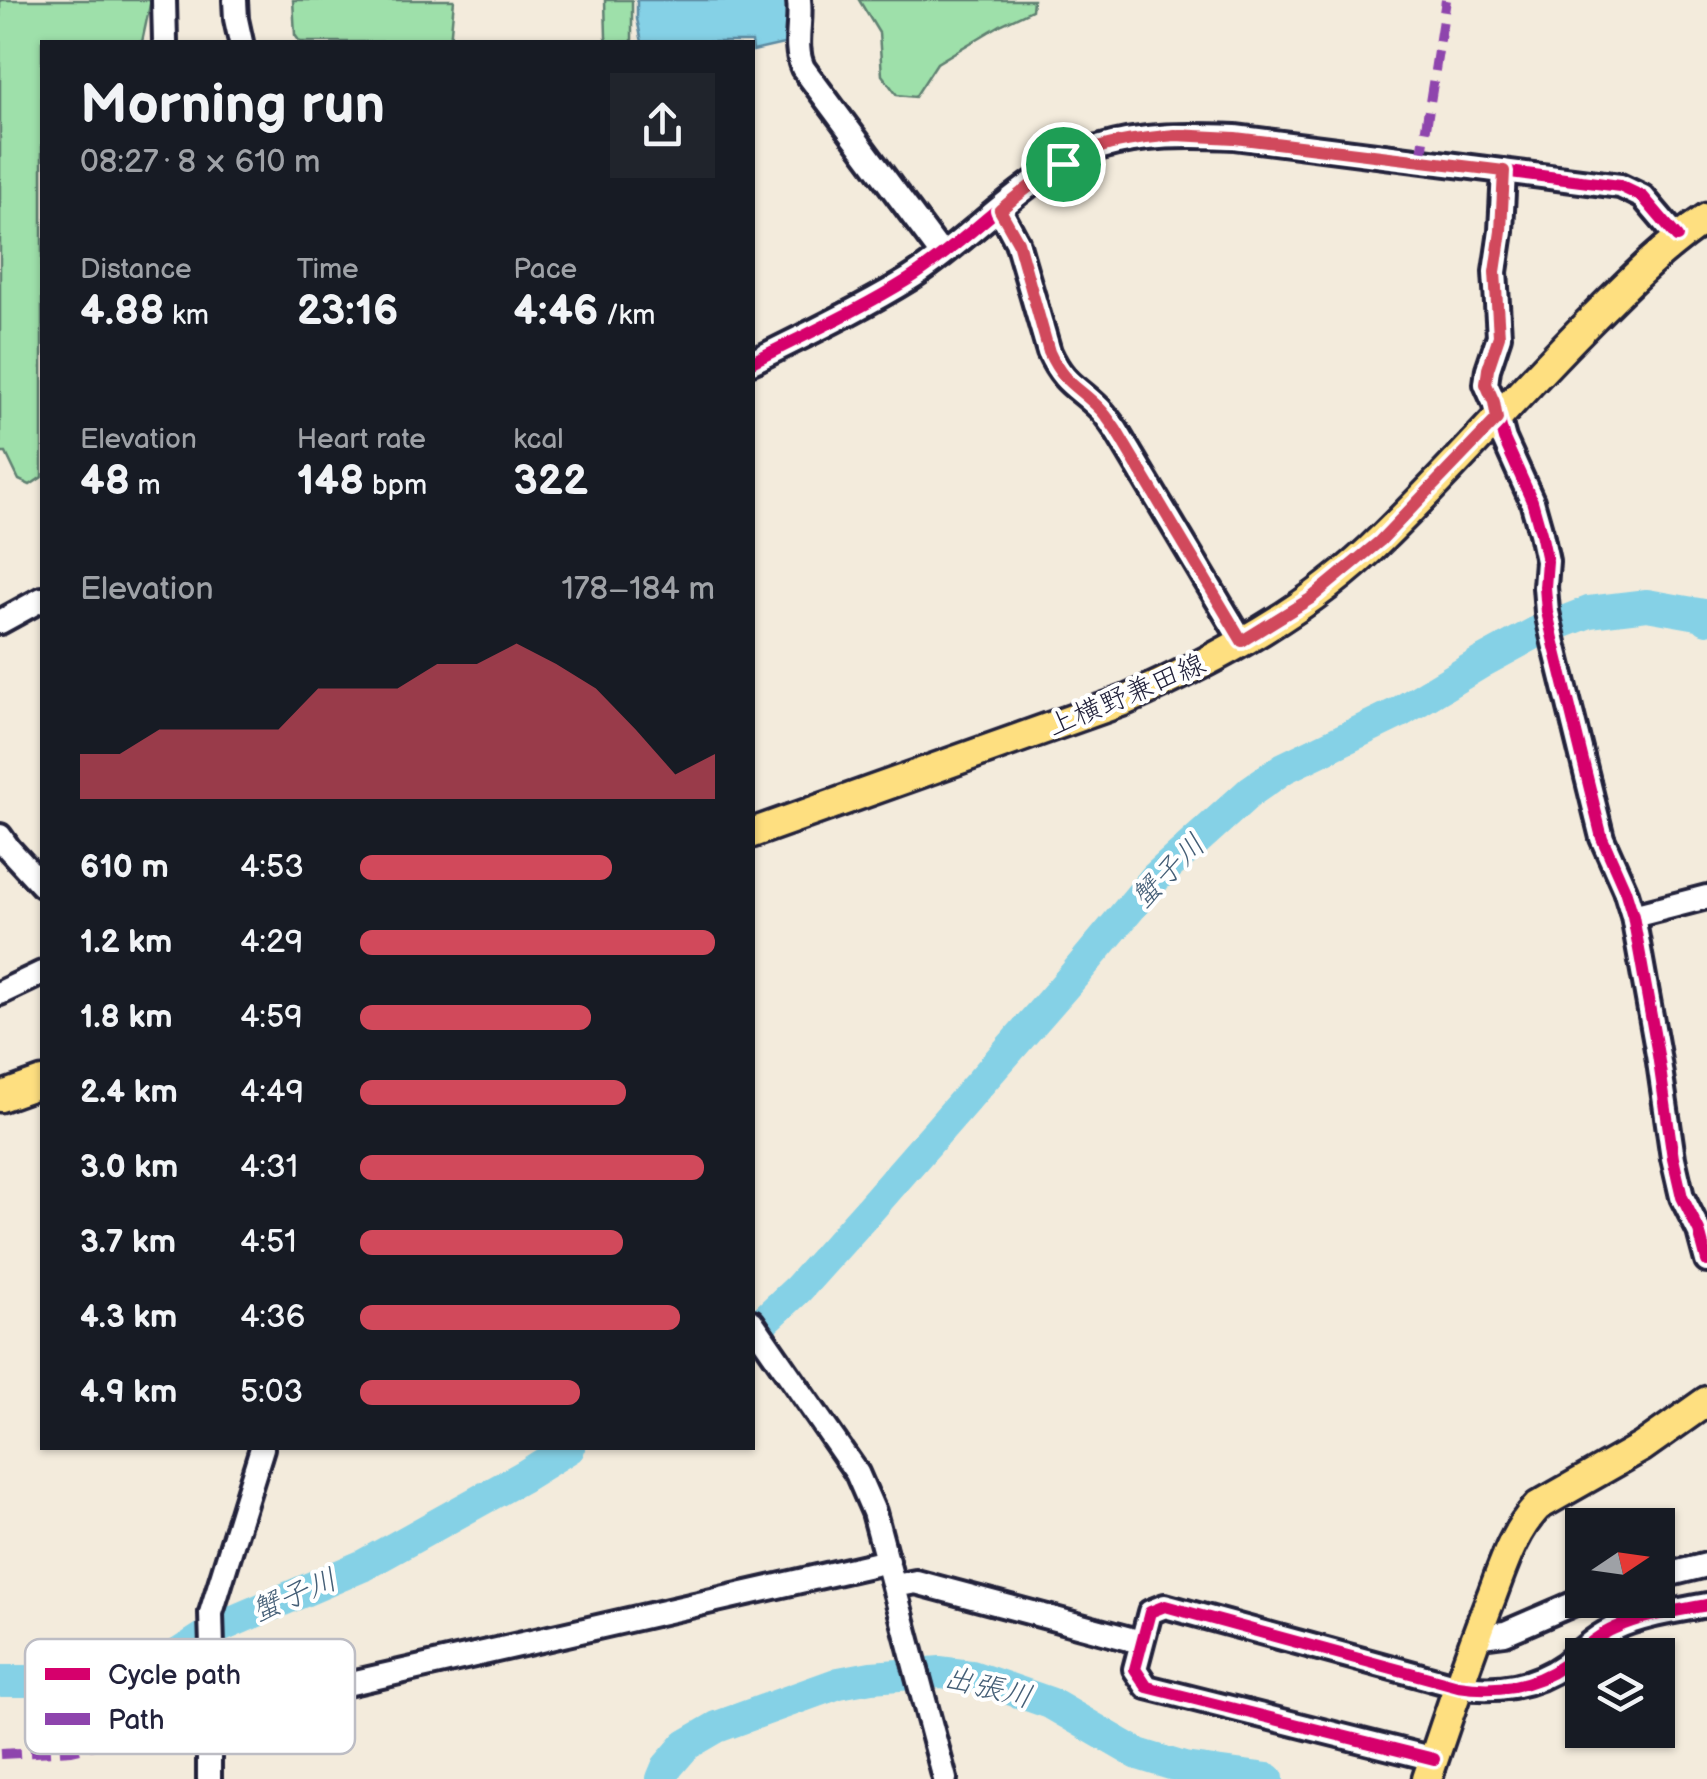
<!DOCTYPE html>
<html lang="en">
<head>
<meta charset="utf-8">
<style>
	:root { --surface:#171b24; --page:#20242c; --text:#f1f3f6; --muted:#9ea1a6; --accent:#d1495b }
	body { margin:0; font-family:"Balsamiq Sans","Klee One",sans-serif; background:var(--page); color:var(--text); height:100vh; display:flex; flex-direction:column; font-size:38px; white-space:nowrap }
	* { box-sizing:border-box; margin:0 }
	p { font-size:32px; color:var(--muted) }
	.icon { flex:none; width:55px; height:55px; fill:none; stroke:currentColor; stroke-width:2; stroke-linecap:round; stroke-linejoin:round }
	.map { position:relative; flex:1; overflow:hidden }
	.drawer { position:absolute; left:40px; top:40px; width:715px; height:1410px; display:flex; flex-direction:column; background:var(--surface); border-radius:0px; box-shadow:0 2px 8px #0004 }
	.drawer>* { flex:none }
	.needle { width:65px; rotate:77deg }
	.buttons { position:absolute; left:1565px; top:1508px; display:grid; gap:20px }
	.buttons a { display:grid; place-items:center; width:110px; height:110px; border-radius:0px; background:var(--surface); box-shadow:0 2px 8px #0004; font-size:50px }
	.pin { position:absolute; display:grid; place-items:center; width:85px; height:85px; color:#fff; margin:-42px; border:5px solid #fff; border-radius:50%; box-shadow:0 2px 10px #0007 }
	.round { display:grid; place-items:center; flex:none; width:105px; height:105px; border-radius:0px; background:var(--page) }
	.headline { display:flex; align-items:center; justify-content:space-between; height:170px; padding:0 40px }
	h1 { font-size:55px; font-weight:800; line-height:75px }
	.stats { display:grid; grid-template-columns:repeat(3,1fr); gap:15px; height:170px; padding:10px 40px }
	.stats div { display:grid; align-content:center }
	.stats b { font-size:42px; font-weight:800 }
	.stats small { font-size:28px; font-weight:400 }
	.stats p { font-size:28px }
	.chart { height:280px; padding:20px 40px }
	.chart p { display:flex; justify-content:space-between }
	.chart svg { width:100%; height:180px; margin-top:10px; fill:var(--accent); opacity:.7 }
	ul { padding:0 40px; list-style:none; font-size:32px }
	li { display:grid; grid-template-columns:160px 120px 1fr; align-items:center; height:75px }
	li i { height:25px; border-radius:12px; background:var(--accent) }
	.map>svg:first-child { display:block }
	.green { fill:#9ee0aa; stroke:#608172; stroke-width:2.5 }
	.water { fill:#85d1e6; stroke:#5d8ba2; stroke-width:2.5 }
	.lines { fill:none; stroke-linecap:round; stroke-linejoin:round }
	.river { stroke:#85d1e6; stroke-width:32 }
	.minor-casing { stroke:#22223b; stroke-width:30 }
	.major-casing { stroke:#22223b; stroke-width:35 }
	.minor { stroke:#fff; stroke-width:22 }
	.major { stroke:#fedf80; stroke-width:28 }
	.quiet { stroke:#8e44ad; stroke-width:10; stroke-dasharray:20 10; stroke-linecap:butt }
	.cycleway-casing { stroke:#fff; stroke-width:19 }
	.cycleway { stroke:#d6006c; stroke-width:12 }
	.route-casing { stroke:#fff; stroke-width:20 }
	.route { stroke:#d1495b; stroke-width:12 }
	.labels { text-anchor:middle; stroke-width:8; stroke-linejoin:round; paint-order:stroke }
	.street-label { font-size:28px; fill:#22223b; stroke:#fff }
	.water-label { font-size:30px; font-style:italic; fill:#455f77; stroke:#fff }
	.key { fill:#fff; stroke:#bdbdc4; stroke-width:2.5 }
	.key-label { font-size:28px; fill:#22223b }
</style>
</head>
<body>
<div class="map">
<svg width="1707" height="1779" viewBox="0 0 1707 1779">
	<rect width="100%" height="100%" fill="#f3ebdc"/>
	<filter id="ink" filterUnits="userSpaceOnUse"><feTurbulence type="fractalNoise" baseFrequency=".01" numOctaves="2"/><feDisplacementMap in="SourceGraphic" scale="20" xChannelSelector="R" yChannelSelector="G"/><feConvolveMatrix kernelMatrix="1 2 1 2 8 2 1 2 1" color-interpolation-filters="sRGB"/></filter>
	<g filter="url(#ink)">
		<path class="green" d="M0,0h151l-9,42h-100v435l-12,8 -11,-5 -13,-27h-6z
			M293,0h161l-4,42h-150l-5,-7z
			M605,0h27v42h-24l-2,-5z
			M859,0h174l-1,10 -30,14 -65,39 -22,34 -18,-2 -15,-20 -3,-42z"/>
		<path class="water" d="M637,0h151v43l-35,8 -1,-9h-110l-5,-23z"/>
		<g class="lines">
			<path class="river" d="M752,1328l13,-8 33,-31 71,-79 206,-236 81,-97 95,-86 33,-23 114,-55 84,-51 53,-29 54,-21 58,-7 57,10 3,4
				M0,1681h54l69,-7 48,-15 51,-33 140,-60 162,-90 45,-28
				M662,1779l5,-12 19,-22 31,-18 122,-44 32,-6 70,-5 31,4 78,27 88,51 46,14 84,11"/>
			<defs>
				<path id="minor" d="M164,0l1,42
					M235,0l1,19 5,23
					M799,0c3,23 -6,46 4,68l139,187
					M1504,171l-3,60 -6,41 4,64 -11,33 -2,15 8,18 10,37 28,62 9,32 6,28 -2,26 2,25 7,31 48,195 23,52 8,26 25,139 15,103 9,39 17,34 8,30
					M1000,210l17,32 32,110c15,33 28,34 51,57 6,6 11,14 16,21l126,211
					M752,362c53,-27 107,-52 157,-83 62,-39 119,-109 189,-131 45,-14 91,-13 137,-11l385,49 23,11 34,40
					M0,622l42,-23
					M0,836l9,13 33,36
					M1633,916l74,-19
					M0,993l42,-20
					M752,1322l105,151 17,39 71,267
					M1658,1577l49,-12
					M895,1586l21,-4 225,60
					M1475,1637l30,-4 77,-33
					M214,1717l14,-6 660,-150
					M1434,1759l-287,-72 -12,-18 15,-57 15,-6 293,80c37,6 75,1 106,-21 16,-13 32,-29 51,-37 27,-13 62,-17 92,-23
					M209,1779v-43l5,-19 -3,-104 51,-165"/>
				<path id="major" d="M752,833l374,-133c92,-41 185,-91 256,-162 73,-71 139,-148 211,-220 36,-36 71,-72 114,-100
					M0,1097l42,-15
					M1427,1779c21,-62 41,-123 65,-184 12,-32 22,-64 46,-89l104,-59 65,-46"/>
			</defs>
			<use href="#minor" class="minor-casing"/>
			<use href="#major" class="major-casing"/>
			<use href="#minor" class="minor"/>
			<use href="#major" class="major"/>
			<path class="quiet" d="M1421,160l25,-160
				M0,1754l72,-4 142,-33"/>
			<defs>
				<path id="cycleway" d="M1504,171l-3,60 -6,41 4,64 -11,33 -2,15 8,18 10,37 28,62 9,32 6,28 -2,26 2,25 7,31 48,195 23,52 8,26 25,139 15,103 9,39 17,34 8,30
					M752,362c53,-27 107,-52 157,-83 62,-39 119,-109 189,-131 45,-14 91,-13 137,-11l385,49 23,11 34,40
					M1434,1759l-287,-72 -12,-18 15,-57 15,-6 293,80c37,6 75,1 106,-21 16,-13 32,-29 51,-37 27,-13 62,-17 92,-23"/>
			</defs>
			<use href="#cycleway" class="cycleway-casing"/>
			<use href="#cycleway" class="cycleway"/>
		</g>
	</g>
	<g class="lines" filter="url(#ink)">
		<defs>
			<path id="route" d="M1175,135l60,3 269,33 -3,60 -6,41 4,64 -11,33 -2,15 8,18 3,17 -117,122 -70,58 -68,42 -126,-211c-5,-7 -10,-15 -16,-21 -22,-23 -36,-24 -51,-57l-31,-110 -18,-32c29,-24 59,-48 95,-61 25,-9 53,-11 80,-14z"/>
		</defs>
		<use href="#route" class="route-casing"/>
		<use href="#route" class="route"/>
	</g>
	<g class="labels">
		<g class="street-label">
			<text transform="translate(1126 694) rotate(-23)" y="10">上横野兼田線</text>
		</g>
		<g class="water-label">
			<text transform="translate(1168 871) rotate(-45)" y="10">蟹子川</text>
			<text transform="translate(294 1595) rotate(-23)" y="10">蟹子川</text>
			<text transform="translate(988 1687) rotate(14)" y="10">出張川</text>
		</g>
	</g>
	<rect x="25" y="1639" width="330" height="115" rx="15" class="key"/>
	<rect x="45" y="1668" width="45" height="12" fill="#d6006c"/>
	<rect x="45" y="1713" width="45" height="12" fill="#8e44ad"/>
	<g class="key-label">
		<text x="108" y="1684">Cycle path</text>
		<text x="108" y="1729">Path</text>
	</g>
</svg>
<div class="buttons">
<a><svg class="needle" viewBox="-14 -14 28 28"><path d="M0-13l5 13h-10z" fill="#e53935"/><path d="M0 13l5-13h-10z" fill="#9ea1a6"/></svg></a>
<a><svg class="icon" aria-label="layers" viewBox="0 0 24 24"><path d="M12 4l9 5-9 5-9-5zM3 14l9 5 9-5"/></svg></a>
</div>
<div class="pin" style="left:1063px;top:164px;background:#1e9e55"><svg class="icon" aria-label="arrive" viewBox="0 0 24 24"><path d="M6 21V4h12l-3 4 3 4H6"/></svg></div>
<section class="drawer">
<div class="headline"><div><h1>Morning run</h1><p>08:27 · 8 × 610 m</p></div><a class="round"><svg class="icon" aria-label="share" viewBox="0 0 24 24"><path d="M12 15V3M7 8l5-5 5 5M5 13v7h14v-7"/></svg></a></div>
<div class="stats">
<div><p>Distance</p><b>4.88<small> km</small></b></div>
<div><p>Time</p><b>23:16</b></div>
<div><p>Pace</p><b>4:46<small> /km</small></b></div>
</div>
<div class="stats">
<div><p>Elevation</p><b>48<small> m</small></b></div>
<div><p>Heart rate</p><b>148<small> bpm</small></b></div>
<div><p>kcal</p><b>322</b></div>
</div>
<div class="chart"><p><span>Elevation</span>178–184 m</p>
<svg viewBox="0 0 160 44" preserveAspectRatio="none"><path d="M0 44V33L10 33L20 27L30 27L40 27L50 27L60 17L70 17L80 17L90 11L100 11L110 6L120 11L130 17L140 27L150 38L160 33V44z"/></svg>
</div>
<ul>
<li><b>610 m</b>4:53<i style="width:71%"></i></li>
<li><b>1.2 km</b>4:29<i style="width:100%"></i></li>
<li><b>1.8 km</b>4:59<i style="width:65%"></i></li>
<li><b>2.4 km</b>4:49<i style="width:75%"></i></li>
<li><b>3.0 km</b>4:31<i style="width:97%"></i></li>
<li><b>3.7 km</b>4:51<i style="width:74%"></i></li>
<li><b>4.3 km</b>4:36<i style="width:90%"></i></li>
<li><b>4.9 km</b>5:03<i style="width:62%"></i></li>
</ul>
</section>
</div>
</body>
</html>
